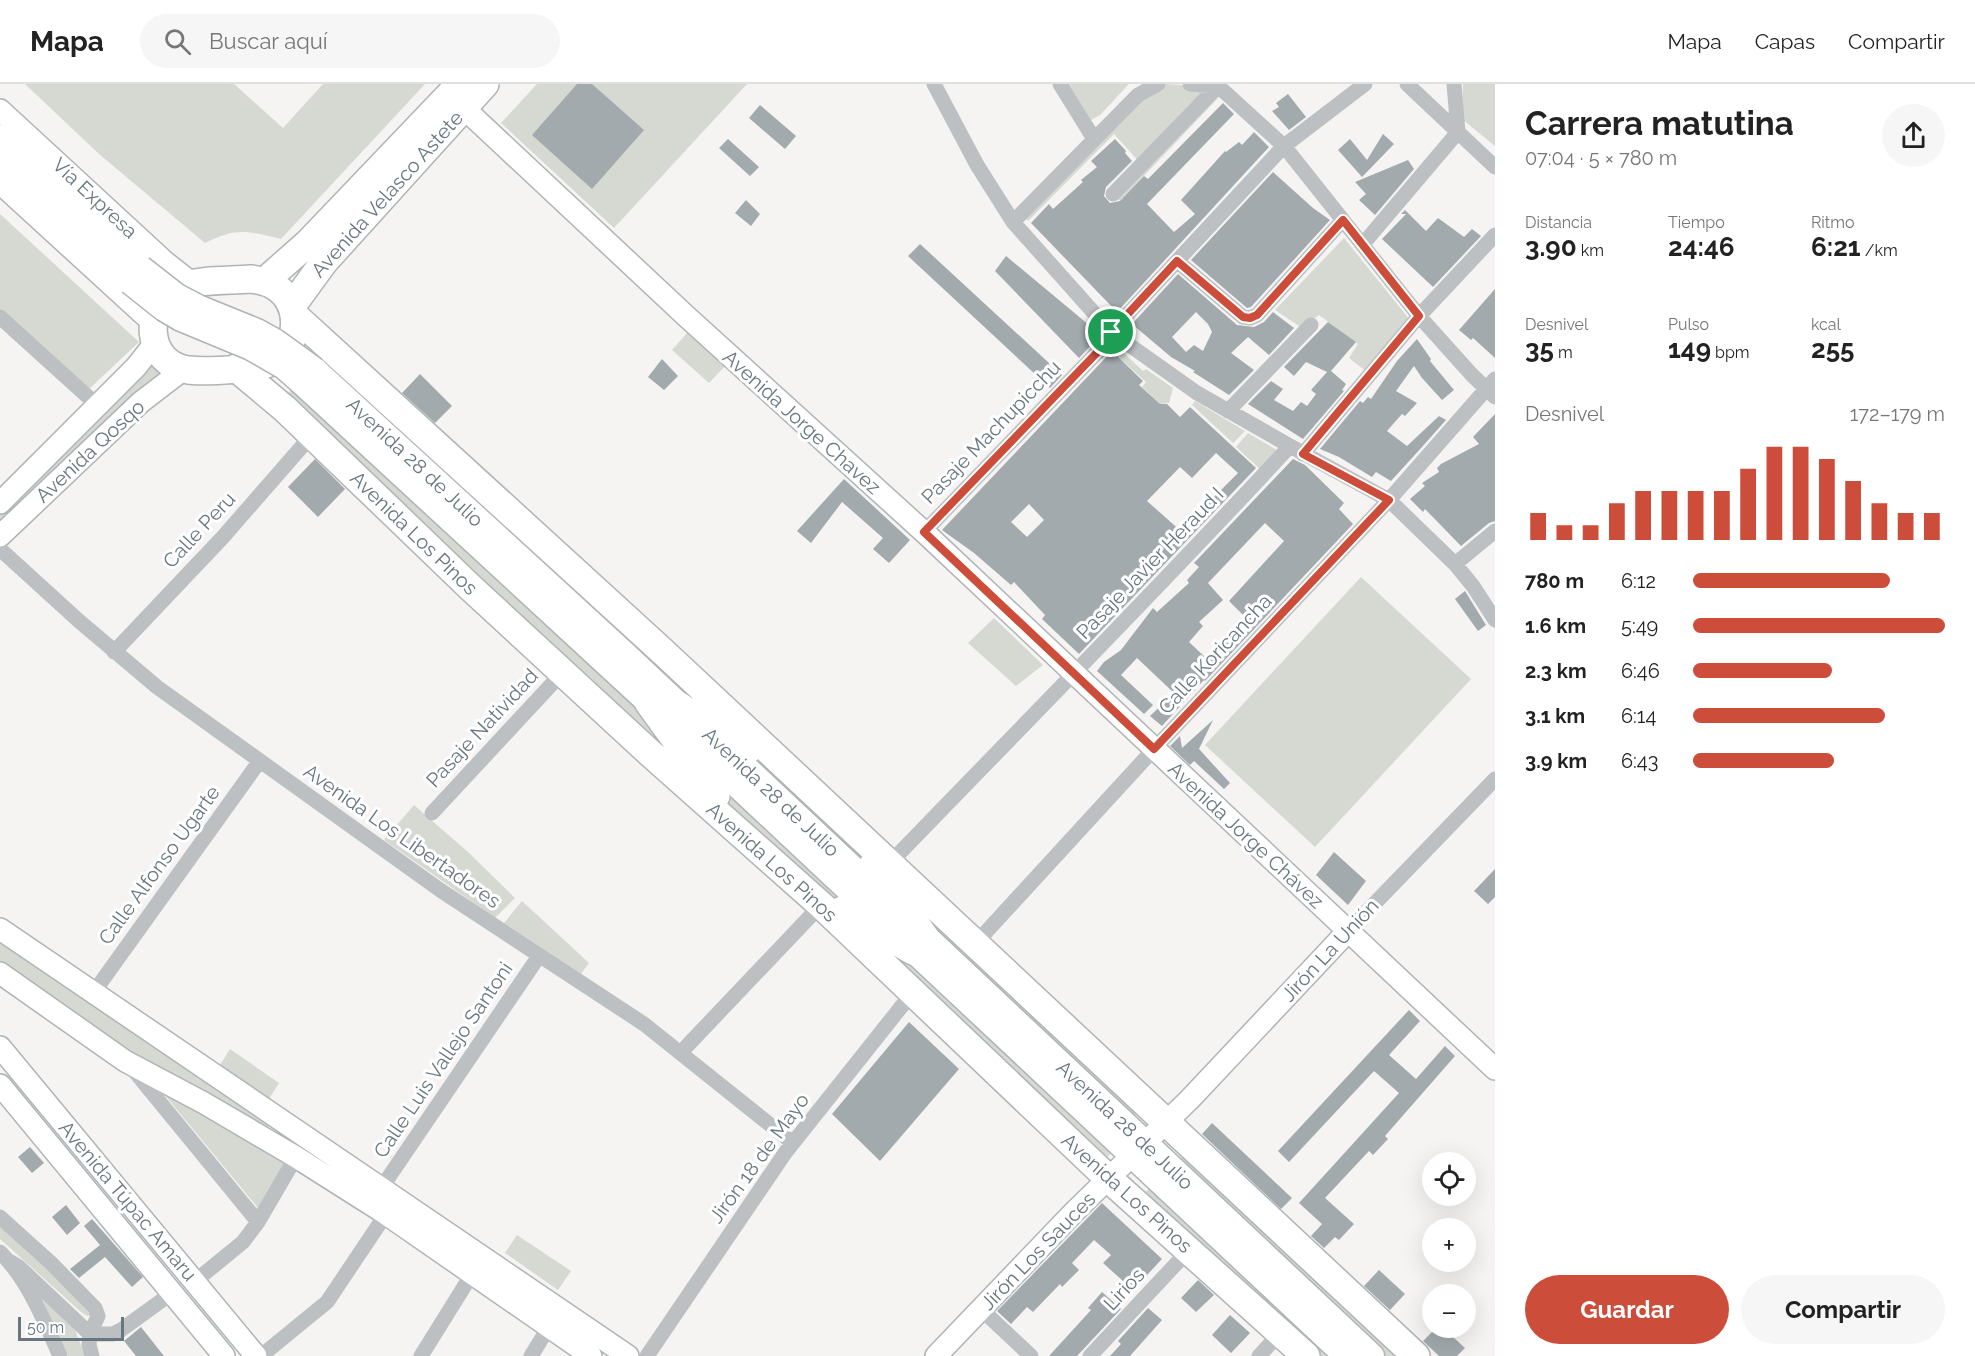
<!DOCTYPE html>
<html lang="es">
<head>
<meta charset="utf-8">
<style>
	:root { --surface:#fff; --page:#f6f6f6; --text:#222; --muted:#767676; --line:#e0e0e0; --accent:#cc4d3a }
	body { margin:0; font-family:Raleway,sans-serif; background:var(--page); color:var(--text); height:100vh; display:flex; flex-direction:column; font-size:22px; white-space:nowrap }
	* { box-sizing:border-box; margin:0 }
	p { font-size:20px; color:var(--muted) }
	.icon { flex:none; width:33px; height:33px; fill:none; stroke:currentColor; stroke-width:2; stroke-linecap:round; stroke-linejoin:round }
	.map { position:relative; flex:1; overflow:hidden }
	.panel { display:flex; flex-direction:column; background:var(--surface); width:480px }
	.panel>* { flex:none }
	.buttons { position:absolute; left:1422px; top:1068px; display:grid; gap:12px }
	.buttons a { display:grid; place-items:center; width:54px; height:54px; border-radius:50%; background:var(--surface); box-shadow:0 6px 24px #0002; font-size:30px }
	.scale { position:absolute; left:18px; bottom:15px; width:106px; box-sizing:border-box; padding-left:6px; border:3px solid #68777f; border-top:0; font-size:16px; line-height:21px; white-space:nowrap; color:#68777f; -webkit-text-stroke:4px #fff; paint-order:stroke }
	.pin { position:absolute; display:grid; place-items:center; width:51px; height:51px; color:#fff; margin:-26px; border:3px solid #fff; border-radius:50%; box-shadow:0 2px 6px #0007 }
	.round { display:grid; place-items:center; flex:none; width:63px; height:63px; border-radius:32px; background:var(--page) }
	.summary { display:flex; align-items:center; justify-content:space-between; height:102px; padding:0 30px }
	h1 { font-size:33px; font-weight:700; line-height:45px }
	.metrics { display:grid; grid-template-columns:repeat(3,1fr); gap:9px; height:102px; padding:6px 30px }
	.metrics div { display:grid; align-content:center }
	.metrics b { font-size:26px; font-weight:700 }
	.metrics small { font-size:16px; font-weight:400 }
	.metrics p { font-size:16px }
	.chart { height:168px; padding:12px 30px }
	.chart p { display:flex; justify-content:space-between }
	.chart svg { width:100%; height:108px; margin-top:6px; stroke:var(--accent); stroke-width:6 }
	.cta { display:flex; gap:12px; margin-top:auto; padding:12px 30px }
	.cta a { flex:1; height:69px; border-radius:36px; background:var(--accent); color:#fff; font-size:24px; font-weight:700; line-height:69px; text-align:center }
	.cta a+a { background:var(--page); color:var(--text) }
	ul { padding:0 30px; list-style:none; font-size:20px }
	li { display:grid; grid-template-columns:96px 72px 1fr; align-items:center; height:45px }
	li i { height:15px; border-radius:8px; background:var(--accent) }
	header { display:flex; align-items:center; gap:36px; box-sizing:border-box; height:84px; padding:0 30px; background:var(--surface); border-bottom:2px solid var(--line) }
	header strong { font-size:28px }
	nav { display:flex; gap:33px; margin-inline-start:auto; font-size:21px }
	.search { width:420px; height:54px; background:var(--page); display:flex; align-items:center; gap:15px; box-sizing:border-box; padding:0 21px; border-radius:33px; color:var(--muted); font-size:22px }
	main { display:flex; flex:1; min-height:0 }
	.map>svg:first-child { display:block }
	.green { fill:#d5d9d1 }
	.building { fill:#a2aaae; fill-rule:evenodd }
	.lines { fill:none; stroke-linecap:round; stroke-linejoin:round }
	.secondary-casing { stroke:#afb4b7; stroke-width:24 }
	.primary-casing { stroke:#aeb3b5; stroke-width:27 }
	.highway-casing { stroke:#b0b4b6; stroke-width:30 }
	.street { stroke:#bcc0c3; stroke-width:15 }
	.secondary { stroke:#fff; stroke-width:21 }
	.primary { stroke:#fff; stroke-width:24 }
	.highway { stroke:#fff; stroke-width:27 }
	.primary-bridge-casing { stroke:#aeb3b5; stroke-width:27; stroke-linecap:butt }
	.primary-bridge { stroke:#fff; stroke-width:24 }
	.route-casing { stroke:#fff; stroke-width:12 }
	.route { stroke:#cc4d3a; stroke-width:8 }
	.labels { text-anchor:middle; stroke-width:6; stroke-linejoin:round; paint-order:stroke }
	.street-label { font-size:20px; fill:#68777f; stroke:#fff }
</style>
</head>
<body>
<header>
<strong>Mapa</strong>
<div class="search"><svg class="icon" aria-label="search" viewBox="0 0 24 24"><circle cx="10" cy="10" r="6"/><path d="M15 15l6 6"/></svg>Buscar aquí</div>
<nav><a>Mapa</a><a>Capas</a><a>Compartir</a></nav>
</header>
<main>
<div class="map">
<svg width="1495" height="1272" viewBox="0 0 1495 1272">
	<rect width="100%" height="100%" fill="#f5f4f2"/>
	<path class="green" d="M25,0h209l49,44 40,-44h102l-144,155c-34,-8 -44,-12 -76,4l-106,-89z
		M537,0h210l-133,144 -113,-105z
		M1069,0h60l-29,31 -9,5z
		M1151,0c29,0 43,0 67,14l-98,103 -5,-5 28,-30 -29,-32 -86,87 -7,-9z
		M1463,0h32v62l-33,-27z
		M0,130l139,128 -51,48 -88,-80z
		M1344,154l66,82 -43,52 -18,-14 9,-14 -39,-29 -17,13 -27,-18z
		M688,248l37,34 -16,17 -37,-33z
		M1115,261l28,26 3,-2 27,19 -4,15 -9,1 -18,-17 4,-5 -35,-32z
		M328,275l811,752 -9,9 -808,-753z
		M152,278l10,10 -162,160v-21z
		M293,304l820,763 -9,10 -820,-763z
		M1195,317l50,30 -12,12 -41,-38z
		M1248,349l32,19 -18,19 -26,-24z
		M1361,493l110,102 -156,168 -110,-102z
		M994,534l49,47 -27,21 -48,-43z
		M414,721l54,47 47,46 -20,20 -111,-78z
		M522,817l67,62 -8,11 -77,-51z
		M0,854l271,184 -4,7 -143,-78 -124,-87z
		M230,965l49,34 -10,16 -49,-34z
		M159,1004l127,75 -28,45z
		M1186,1070l218,202h-24l-205,-191z
		M1151,1102l181,170h-16l-173,-161z
		M0,1137l23,21 68,73 -4,1 -6,-4 -81,-73z
		M517,1151l54,36 -13,19 -53,-37z
		M42,1214l32,29 11,29h-17z"/>
	<path class="building" d="M577,0h15l52,46 -52,59 -60,-54z
		M1288,10l18,23 -17,13 -17,-19 7,-4 -3,-4z
		M1223,19l11,11 -87,90 27,28 21,-18 -14,-14 44,-49 1,1 13,-10 3,3 12,-13 15,15 -152,165 -86,-89 18,-19 4,5 30,-27 -2,-2 16,-13 -6,-6 24,-22 11,12 -1,2 7,8 -26,26 -2,9 6,7 10,-2 24,-25 4,3z
		M760,21l36,31 -11,13 -36,-31z
		M1383,50l11,10 -32,33 -24,-27 12,-11 17,21z
		M728,55l31,28 -9,9 -31,-28z
		M1408,76l6,9 -39,46 -16,-15 7,-6 -11,-12z
		M1273,88l40,36 17,12 -79,87 -4,1 -56,-48z
		M746,116l14,14 -9,12 -16,-13z
		M1405,126l21,21 12,-13 26,19 8,-8 9,7 -48,51 -51,-48 24,-25h-5z
		M920,160l142,131 -12,13 -142,-132z
		M1006,172l95,79 -22,23 -84,-87z
		M1178,190l59,51 17,2 10,-5 9,-10 21,16 -25,27 -21,-18 -17,16 23,17 -25,25 -36,-23 2,-1 -24,-14 -39,-33zM1196,228l12,12 4,8 -9,19 -9,-6 -8,7 -14,-15z
		M1495,205v69l-22,-20 -2,2 -12,-10z
		M1328,238l28,20 -25,29 15,13 -4,6 2,1 -41,48 -55,-35 23,-23 12,8 -9,11 19,11 8,-9 6,4 9,-12 -5,-4 16,-18 -21,-10 -12,14 -10,-9z
		M1417,255l14,20 -1,2 24,29 -12,10 -20,-22 -8,-12 -18,25 21,12 -12,13 -3,-2 -15,17 20,15 32,-30 7,4 -24,27 -31,34 -15,-9 -4,5 -33,-20 -19,-8 40,-48 3,2 5,-6 3,2 26,-38z
		M1112,267l31,30 -4,4 21,19h7l13,13 10,-10 66,61 -177,186 -37,-35 3,-4 -31,-33 -3,3 -37,-32 -32,-23zM1216,369l22,20 -26,26 -29,34 -36,-32 33,-34 12,11zM1029,420l15,16 -17,17 -16,-15z
		M662,275l16,17 -14,14 -16,-13z
		M420,290l32,32 -17,17 -33,-30z
		M1495,330v107l-6,2 -28,23 -36,-37 -2,3 -13,-13 15,-13 -3,-3 17,-11 -2,-4 4,-4 38,-20 -6,-7z
		M315,375l30,30 -27,28 -30,-30z
		M1293,375l12,6 39,38 -5,6 14,15 -148,157 -1,-1 -42,46 -12,-10 24,-23 -37,-35 -16,17 32,30 -9,9 -47,-43 7,-9 17,-12 32,-42 4,4 32,-29 -2,-3 12,-13 -5,-4zM1265,439l19,18 -55,60 17,17 -40,40 -17,-16 14,-16 -4,-4 24,-22 -15,-17z
		M844,395l66,61 -21,23 -16,-14 10,-11 -41,-36 -31,41 -14,-12z
		M1465,507l21,34 -8,6 -23,-32z
		M1213,636l-14,29 31,34 -6,6 -30,-28 -4,4 -20,-19 10,-10 2,12z
		M1334,768l32,29 -18,24 -32,-30z
		M1495,785v28l-7,7 -14,-13z
		M1409,926l11,11 -31,34 27,24 29,-33 10,10 -70,80 3,3 -15,16 -4,-4 -44,47 29,26 -15,16 -4,-3 -11,11 -13,-12 11,-12 -23,-21 100,-110 -25,-22 -85,91 -11,-11z
		M909,938l50,47 -79,92 -48,-47z
		M1212,1039l80,75 -11,11 -79,-75z
		M30,1063l14,16 -12,10 -14,-16z
		M1102,1119l60,56 -29,31 -30,-27 8,-8 -17,-15 -22,23 7,7 -17,17 -2,-3 -27,28 -6,-5 -16,17 -14,-13z
		M66,1121l14,18 -13,12 -15,-18z
		M92,1135l51,58 -11,10 -27,-30 -26,21 -9,-9 30,-24 -16,-19z
		M1379,1186l26,24 -15,16 -26,-24z
		M1198,1196l16,15 -18,17 -15,-14z
		M1102,1208l19,17 -44,47h-28l42,-46 -3,-2z
		M1148,1224l14,12 -32,36h-20l11,-12 -3,-3z
		M1230,1231l20,18 -19,20 -19,-18z
		M141,1243l23,29h-28l-12,-15z
		M1436,1244h7l22,20 -8,8h-18l-16,-15z"/>
	<g class="lines">
		<defs>
			<path id="secondary" d="M452,13l234,219 238,216 571,537
				M0,26l165,152 28,22
				M0,99l153,140
				M0,419l136,-136 19,-24
				M0,452l141,-134 43,-33
				M0,845l628,427
				M0,889l125,88 79,42 92,54 90,57 205,142
				M0,963l256,309
				M0,1001l224,271
				M936,1272l138,-144 116,-113 158,-168"/>
			<path id="primary" d="M0,53l141,131
				M0,78l130,120
				M315,286l309,283 748,703
				M301,298l347,320 698,654"/>
			<path id="highway" d="M251,195c9,1 17,3 25,8 26,18 24,58 -2,74 -16,9 -68,11 -86,9 -43,-6 -46,-64 -10,-82 18,-9 52,-7 73,-9z
				M265,197l43,-38 152,-159
				M292,222l32,-44 161,-178
				M294,231l367,335 755,706
				M236,284l49,41 186,179 180,166 170,151 288,274 197,177
				M648,618l68,94
				M678,621l70,45
				M873,781l52,72
				M842,826l71,41"/>
		</defs>
		<use href="#secondary" class="secondary-casing"/>
		<use href="#primary" class="primary-casing"/>
		<use href="#highway" class="highway-casing"/>
		<path class="street" d="M934,0l43,81 36,57 98,110 86,61 93,53 99,54 66,64 18,22 22,34
			M1060,0l34,55
			M1190,0l28,2 66,60 135,170 53,59 23,22
			M1407,0l88,83
			M1113,110l105,-108
			M1013,138l125,-127 20,-11
			M1363,160l95,-112 -4,-48
			M1177,177l66,56 7,1 7,-3 86,-95
			M0,233l97,88
			M1111,248l173,-186 81,-62
			M1228,327l83,-86
			M1303,370l116,-138 76,-81
			M924,448l190,-197
			M0,465l79,72 78,66 283,203 204,134 149,119
			M1455,480l40,-33
			M114,568l109,-115 89,-102
			M432,729l131,-141
			M889,780c134,-139 270,-276 401,-418
			M1348,847l147,-152
			M975,860l179,-195 235,-249 106,-121
			M94,908l165,-230
			M686,963l135,-142
			M131,983l127,155
			M382,1103l157,-231
			M0,1133l51,46 44,45 3,8 -8,18h23l8,-4 44,-32
			M0,1168c28,28 44,68 60,104
			M9,1177l10,6 71,67 -1,11 3,11
			M194,1198l49,-40 15,-20 38,-65
			M981,1225l50,47
			M261,1272l66,-54 59,-88
			M421,1272l51,-82
			M531,1272l18,-29
			M647,1272l138,-203 128,-161
			M1090,1272l99,-106
			M1259,1272l22,-24"/>
		<use href="#secondary" class="secondary"/>
		<use href="#primary" class="primary"/>
		<use href="#highway" class="highway"/>
		<defs>
			<path id="primary-bridge" d="M141,184l36,28 21,11 59,24 18,10 40,29
				M130,198l34,27 17,10 70,29 33,19 17,15"/>
		</defs>
		<use href="#primary-bridge" class="primary-bridge-casing"/>
		<use href="#primary-bridge" class="primary-bridge"/>
	</g>
	<g class="lines">
		<defs>
			<path id="route" d="M1343,136l76,96 -116,138 86,46 -235,249 -230,-217 190,-197 -3,-3 66,-71 66,56 7,1 7,-3z"/>
		</defs>
		<use href="#route" class="route-casing"/>
		<use href="#route" class="route"/>
	</g>
	<g class="labels">
		<g class="street-label">
			<text transform="translate(387 110) rotate(-48)" y="7">Avenida Velasco Astete</text>
			<text transform="translate(95 114) rotate(43)" y="7">Vía Expresa</text>
			<text transform="translate(802 338) rotate(42)" y="7">Avenida Jorge Chavez</text>
			<text transform="translate(991 348) rotate(-46)" y="7">Pasaje Machupicchu</text>
			<text transform="translate(90 367) rotate(-43)" y="7">Avenida Qosqo</text>
			<text transform="translate(415 378) rotate(43)" y="7">Avenida 28 de Julio</text>
			<text transform="translate(199 446) rotate(-47)" y="7">Calle Peru</text>
			<text transform="translate(414 449) rotate(44)" y="7">Avenida Los Pinos</text>
			<text transform="translate(1150 479) rotate(-46)" y="7">Pasaje Javier Heraud I</text>
			<text transform="translate(1215 570) rotate(-47)" y="7">Calle Koricancha</text>
			<text transform="translate(482 644) rotate(-47)" y="7">Pasaje Natividad</text>
			<text transform="translate(771 708) rotate(43)" y="7">Avenida 28 de Julio</text>
			<text transform="translate(1246 751) rotate(43)" y="7">Avenida Jorge Chávez</text>
			<text transform="translate(402 752) rotate(35)" y="7">Avenida Los Libertadores</text>
			<text transform="translate(772 778) rotate(42)" y="7">Avenida Los Pinos</text>
			<text transform="translate(159 781) rotate(-54)" y="7">Calle Alfonso Ugarte</text>
			<text transform="translate(1330 866) rotate(-47)" y="7">Jirón La Unión</text>
			<text transform="translate(443 976) rotate(-56)" y="7">Calle Luis Vallejo Santoni</text>
			<text transform="translate(1125 1041) rotate(43)" y="7">Avenida 28 de Julio</text>
			<text transform="translate(759 1074) rotate(-54)" y="7">Jirón 18 de Mayo</text>
			<text transform="translate(1127 1109) rotate(42)" y="7">Avenida Los Pinos</text>
			<text transform="translate(128 1117) rotate(50)" y="7">Avenida Túpac Amaru</text>
			<text transform="translate(1038 1167) rotate(-46)" y="7">Jirón Los Sauces</text>
			<text transform="translate(1124 1205) rotate(-47)" y="7">Lirios</text>
		</g>
	</g>
</svg>
<div class="buttons">
<a><svg class="icon" aria-label="locate" viewBox="0 0 24 24"><circle cx="12" cy="12" r="6"/><path d="M12 2v4M12 18v4M2 12h4M18 12h4"/></svg></a>
<a>+</a>
<a>−</a>
</div>
<div class="scale">50 m</div>
<div class="pin" style="left:1111px;top:248px;background:#1e9e55"><svg class="icon" aria-label="arrive" viewBox="0 0 24 24"><path d="M6 21V4h12l-3 4 3 4H6"/></svg></div>
</div>
<section class="panel">
<div class="summary"><div><h1>Carrera matutina</h1><p>07:04 · 5 × 780 m</p></div><a class="round"><svg class="icon" aria-label="share" viewBox="0 0 24 24"><path d="M12 15V3M7 8l5-5 5 5M5 13v7h14v-7"/></svg></a></div>
<div class="metrics">
<div><p>Distancia</p><b>3.90<small> km</small></b></div>
<div><p>Tiempo</p><b>24:46</b></div>
<div><p>Ritmo</p><b>6:21<small> /km</small></b></div>
</div>
<div class="metrics">
<div><p>Desnivel</p><b>35<small> m</small></b></div>
<div><p>Pulso</p><b>149<small> bpm</small></b></div>
<div><p>kcal</p><b>255</b></div>
</div>
<div class="chart"><p><span>Desnivel</span>172–179 m</p>
<svg viewBox="0 0 160 44" preserveAspectRatio="none"><path d="M5 44V33M15 44V38M25 44V38M35 44V29M45 44V24M55 44V24M65 44V24M75 44V24M85 44V15M95 44V6M105 44V6M115 44V11M125 44V20M135 44V29M145 44V33M155 44V33"/></svg>
</div>
<ul>
<li><b>780 m</b>6:12<i style="width:78%"></i></li>
<li><b>1.6 km</b>5:49<i style="width:100%"></i></li>
<li><b>2.3 km</b>6:46<i style="width:55%"></i></li>
<li><b>3.1 km</b>6:14<i style="width:76%"></i></li>
<li><b>3.9 km</b>6:43<i style="width:56%"></i></li>
</ul>
<div class="cta"><a>Guardar</a><a>Compartir</a></div>
</section>
</main>
</body>
</html>
